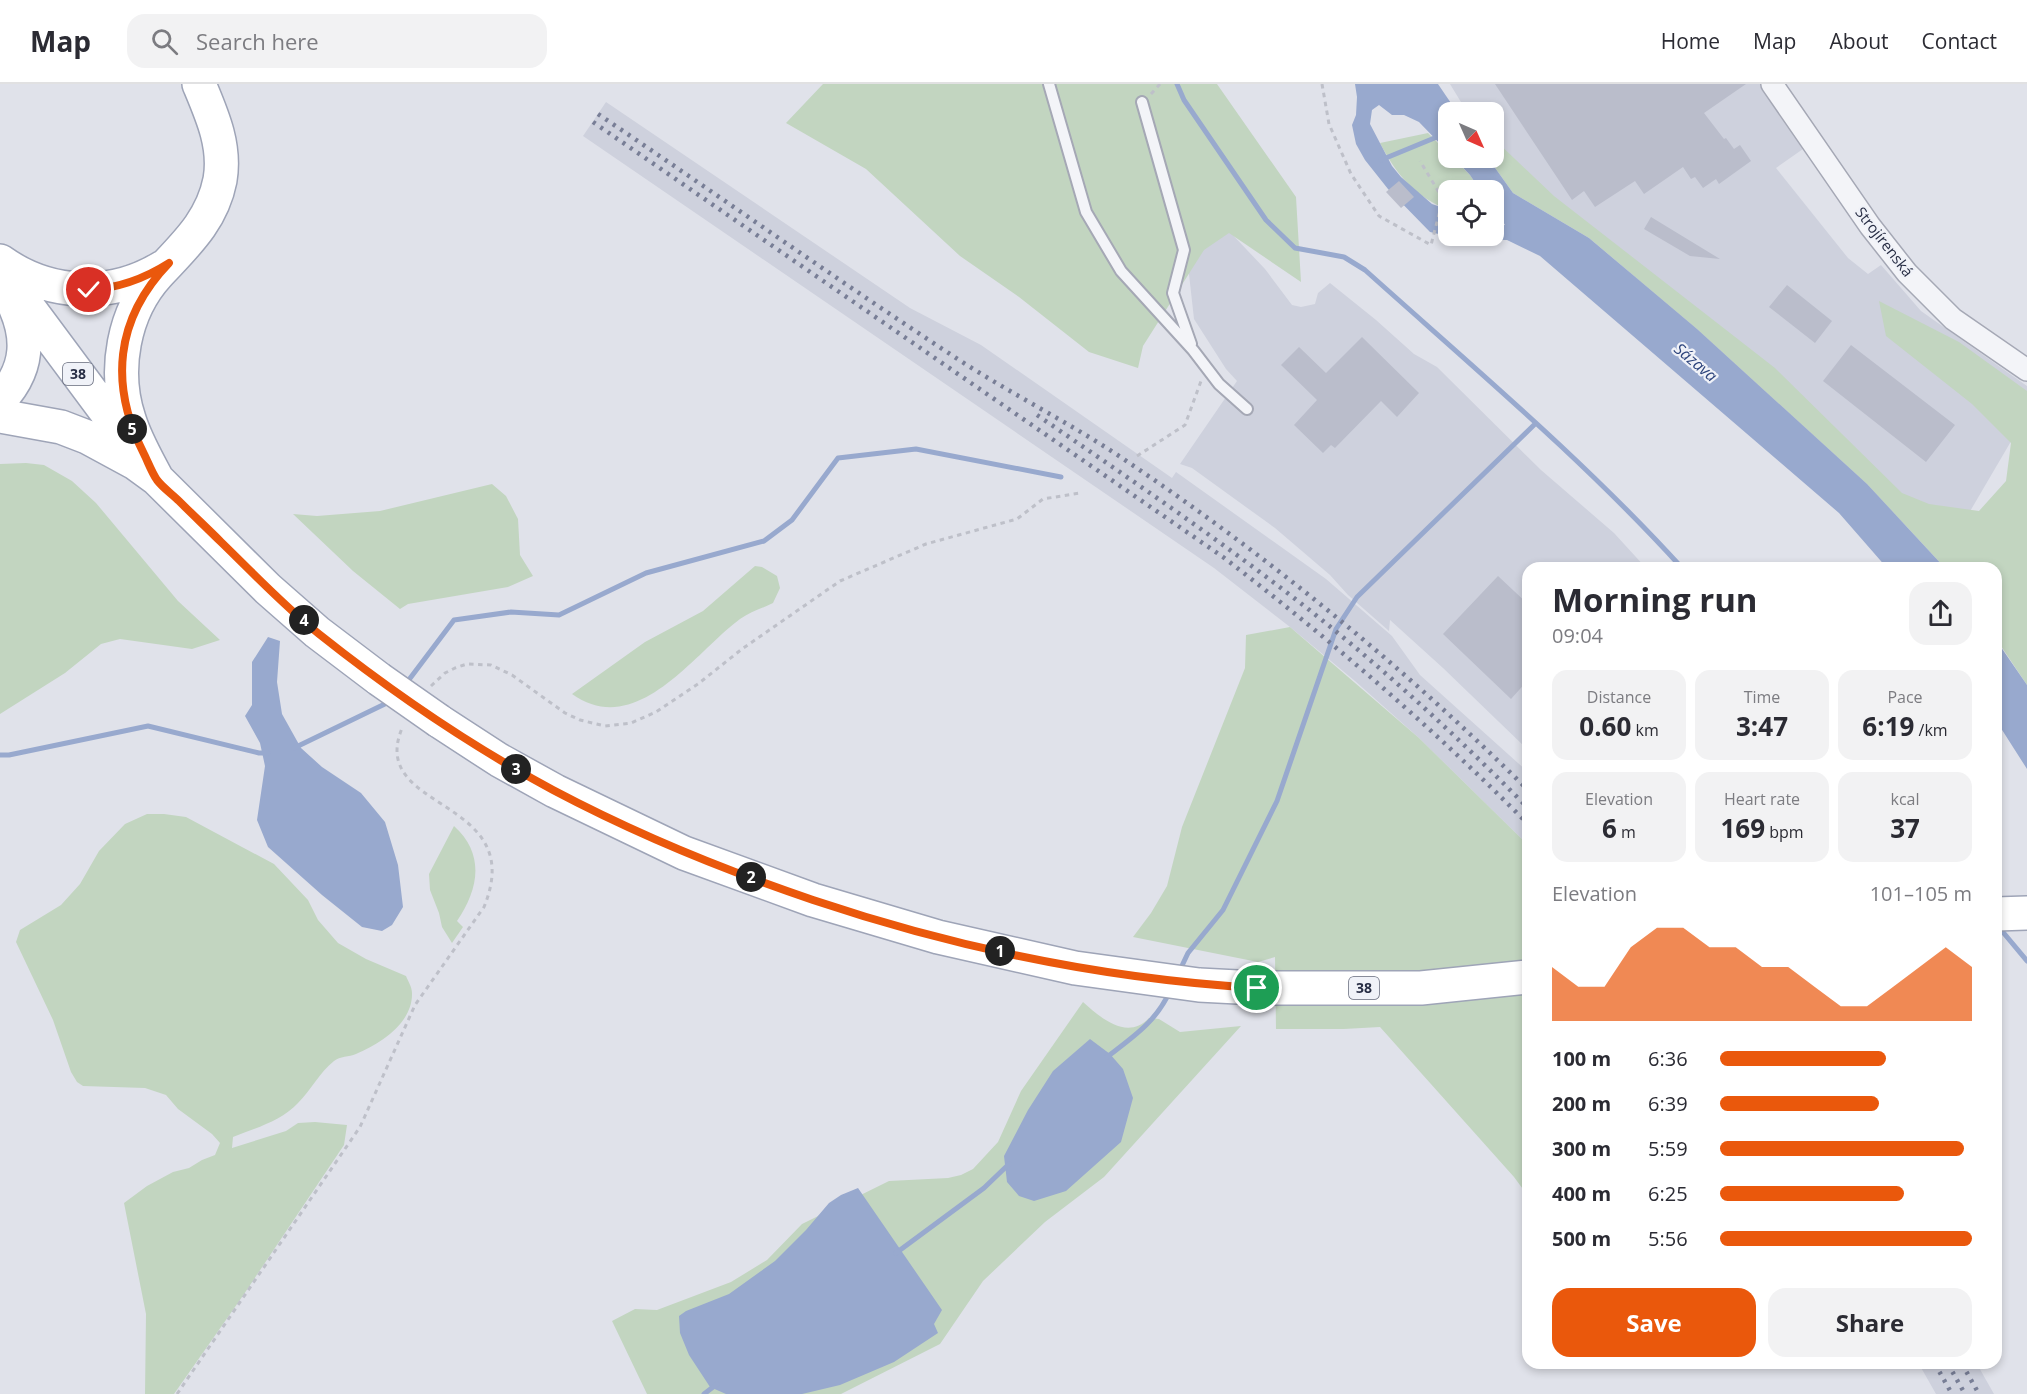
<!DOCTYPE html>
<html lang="en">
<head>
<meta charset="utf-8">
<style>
	:root { --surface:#fff; --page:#f2f2f3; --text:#2b2b33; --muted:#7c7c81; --line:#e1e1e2; --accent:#ea580c }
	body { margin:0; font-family:"Open Sans",sans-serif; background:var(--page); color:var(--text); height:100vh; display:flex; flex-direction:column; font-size:22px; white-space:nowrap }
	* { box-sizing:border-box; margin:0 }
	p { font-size:20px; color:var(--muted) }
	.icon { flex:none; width:33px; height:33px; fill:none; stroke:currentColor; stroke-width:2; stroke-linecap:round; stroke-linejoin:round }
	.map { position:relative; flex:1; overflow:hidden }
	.drawer { position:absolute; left:1522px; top:478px; width:480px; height:807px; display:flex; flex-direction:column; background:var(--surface); border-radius:18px; box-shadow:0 3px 9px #0003 }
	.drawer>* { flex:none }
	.needle { width:39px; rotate:135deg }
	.fabs { position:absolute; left:1438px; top:18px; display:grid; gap:12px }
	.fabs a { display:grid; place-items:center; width:66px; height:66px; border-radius:12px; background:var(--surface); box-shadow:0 3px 9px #0003; font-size:30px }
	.pin { position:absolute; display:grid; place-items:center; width:51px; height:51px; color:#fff; margin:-26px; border:3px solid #fff; border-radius:50%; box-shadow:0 2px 6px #0007 }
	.km { position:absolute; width:30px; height:30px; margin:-15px; border-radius:50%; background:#222; color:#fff; font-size:16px; line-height:30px; text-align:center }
	.round { display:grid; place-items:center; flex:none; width:63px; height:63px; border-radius:18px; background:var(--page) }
	.summary { display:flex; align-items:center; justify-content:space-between; height:102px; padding:0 30px }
	h1 { font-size:33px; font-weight:700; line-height:45px }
	.stats { display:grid; grid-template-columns:repeat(3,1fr); gap:9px; height:102px; padding:6px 30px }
	.stats div { display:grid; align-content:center; border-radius:15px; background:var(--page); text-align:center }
	.stats b { font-size:26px; font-weight:700 }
	.stats small { font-size:16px; font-weight:400 }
	.stats p { font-size:16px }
	.chart { height:168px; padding:12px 30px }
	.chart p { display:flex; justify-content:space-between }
	.chart svg { width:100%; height:108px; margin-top:6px; fill:var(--accent); opacity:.7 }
	.cta { display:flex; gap:12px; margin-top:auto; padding:12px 30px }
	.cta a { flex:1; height:69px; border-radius:18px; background:var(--accent); color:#fff; font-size:24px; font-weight:700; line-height:69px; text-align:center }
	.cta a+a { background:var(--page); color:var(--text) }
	ul { padding:0 30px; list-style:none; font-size:20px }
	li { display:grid; grid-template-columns:96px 72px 1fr; align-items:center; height:45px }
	li i { height:15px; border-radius:8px; background:var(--accent) }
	header { display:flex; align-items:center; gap:36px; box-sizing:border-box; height:84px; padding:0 30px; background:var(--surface); border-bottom:2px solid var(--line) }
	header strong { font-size:28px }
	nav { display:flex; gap:33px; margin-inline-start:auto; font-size:21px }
	.search { width:420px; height:54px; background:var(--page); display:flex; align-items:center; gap:15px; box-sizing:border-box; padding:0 21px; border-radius:18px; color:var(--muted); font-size:22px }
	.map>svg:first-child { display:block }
	.built { fill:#ced1dd }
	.green { fill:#c2d5c0 }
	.water { fill:#98a9ce }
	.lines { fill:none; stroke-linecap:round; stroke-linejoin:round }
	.stream { stroke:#98a9ce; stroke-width:5 }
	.building { fill:#babdcb }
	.lane-casing { stroke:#a5a8b5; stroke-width:14 }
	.street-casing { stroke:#a5a8b5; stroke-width:24 }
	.primary-casing { stroke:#9ea4b7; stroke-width:36 }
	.path { stroke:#bec0c9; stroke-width:3; stroke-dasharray:4.5 4.5; stroke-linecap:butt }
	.lane { stroke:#f3f4f8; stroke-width:10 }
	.street { stroke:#f3f4f8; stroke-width:21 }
	.primary { stroke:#fff; stroke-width:33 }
	.rail { stroke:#787e96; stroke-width:4.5; stroke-dasharray:3 6; stroke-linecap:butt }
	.primary-bridge-casing { stroke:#9ea4b7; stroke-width:36; stroke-linecap:butt }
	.primary-bridge { stroke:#fff; stroke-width:33 }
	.route-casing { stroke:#fff; stroke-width:12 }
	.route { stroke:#ea580c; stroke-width:8 }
	.labels { text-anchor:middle; stroke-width:4.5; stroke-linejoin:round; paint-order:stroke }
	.shield { fill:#f0f2f8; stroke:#63687a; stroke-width:1.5 }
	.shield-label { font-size:14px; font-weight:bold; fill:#272d44 }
	.street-label { font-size:15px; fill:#272d44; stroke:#f0f2f8 }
	.water-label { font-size:16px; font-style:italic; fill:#2d447c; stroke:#f0f2f8 }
</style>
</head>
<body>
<header>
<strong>Map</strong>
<div class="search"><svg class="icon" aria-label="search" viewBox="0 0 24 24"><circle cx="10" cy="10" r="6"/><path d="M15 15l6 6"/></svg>Search here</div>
<nav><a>Home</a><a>Map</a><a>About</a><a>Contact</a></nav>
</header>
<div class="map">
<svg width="2027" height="1310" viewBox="0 0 2027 1310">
	<rect width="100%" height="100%" fill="#e0e2ea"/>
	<path class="built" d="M1450,0h310l43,65 -27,19 72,90 20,16 13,-9 40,46 106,75v28l-65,111 -29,25 -439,-402v-36h-27z
		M606,18l304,206 71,37 191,133 4,-6 150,107 66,57 28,39 108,97v73l-109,-107 -64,-57 -65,-54 -76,-59 -631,-432z
		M1229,147l36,38 27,36 9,2 14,-3 3,-11 12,-10 46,37 38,34 23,13 104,103 73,63 32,35h-118v182l-85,-82 -53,-48 -1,11 -41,-36 -18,-20 -55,-47 -83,-60 -12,-4 57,-83 -11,-12 -32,-50 -8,-72z
		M1919,1280h58l17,30h-58z"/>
	<path class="green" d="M823,0h394l79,113 5,85 -72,-49 -25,17 -61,96 -5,22 -49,-16 -70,-55 -59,-41 -94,-87 -80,-46z
		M1428,49l21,21v4h4l17,17 10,15h-31v20c-34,-13 -53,-36 -69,-67z
		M1494,55l60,57 221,172 127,125 27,11 50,7 27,-30 5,-38 -39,-39 -86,-68 -7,-35 80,41 68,49v294l-30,-45 -1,-72h-51l-78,-84 -170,-155 -108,-91 -76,-45 -25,-35h6z
		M26,379l18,2 28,16 24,22 82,98 42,39 -28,9 -72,-10 -19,5 -36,29 -65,41v-250z
		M492,400l14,12 12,23 2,36 13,21 -25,11 -100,17 -8,5 -47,-38 -60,-57 24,2 63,-5z
		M755,482l7,1 15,9 3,12 -7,15c-10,5 -23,9 -33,16 -46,34 -103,121 -168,75l73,-52 58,-31z
		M1290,543l129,111 109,107v351l-14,-19 -134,-150 -36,2h-68l-1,-72 -17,5 -125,-25 18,-24 16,-27 15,-59 63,-159 1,-33z
		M147,730h17l22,3 88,47 34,36 10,20 20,23 28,16 40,17c2,5 6,11 6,17 1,30 -32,51 -56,61 -7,3 -16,2 -22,7 -15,12 -23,29 -36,42 -17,18 -42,25 -65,34l-1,11 54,-17 12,-8 17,-1 32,3 -3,20 -102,152 -68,97h-29l1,-80 -22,-111 23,-17 26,-14 16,-4 13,-8 13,-5 5,-12 -8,-9 -34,-25 -12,-14 -21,-7 -62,-2 -6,-4 -6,-10 -18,-52 -37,-78 4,-12 41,-25 19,-21 19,-33 26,-27z
		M454,742c32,29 24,64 3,95l6,6 -11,16 -10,-16 -3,-14 -9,-23 -1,-16z
		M1083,918c18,16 44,39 66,16l10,1 21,13 61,-6 -137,151 -59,45 -62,59 -43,63 -99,50h-194l-35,-73 23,-12 22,1 74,-28 36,-22 35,-36 87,-43 59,-3 13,-3 12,-6 25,-27 23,-51z"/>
	<path class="water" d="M1355,0h83l19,28h-8v41l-30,-31 -15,-7h-12l-13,-10 -7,5 -2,14 22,42 9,11 31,27 17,6v26h45v-10l11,-1 -11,-17v-18h-14l-10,-15 -16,-17h34l25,35 76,45 108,91 170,155 78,84h-58l-48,-55 -299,-257 -33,-16 -47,-1 -30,-7 -42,-43 -23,-29 -9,-16 -4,-19 4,-10 1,-18z
		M268,553l12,4 -3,41 5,32 19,34 21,19 39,26 24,29 13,43 5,42 -11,18 -10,6 -20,-4 -40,-32 -54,-48 -11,-27 8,-54 -5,-23 -15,-27 7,-11v-43z
		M1996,556l31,45v84l-30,-47z
		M1090,955l20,15 13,15 10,29 -12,44 -55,49 -32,10 -15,-5 -12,-14 -3,-26 24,-46 25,-39z
		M858,1104l84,122 -8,14 4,9 -44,29 -54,23 -38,9h-76l-16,-7 -21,-32 -9,-22 -1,-17 7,-5 43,-17 46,-33 31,-31 23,-27 12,-8z"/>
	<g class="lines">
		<path class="stream" d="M1177,0l7,16 82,120 29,28 49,9 21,13c108,97 220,191 317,298
			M1381,76l68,-28
			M405,601l49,-65 57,-8 48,3 87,-42 118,-32 28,-21 46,-62 78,-9 145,28
			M294,664l97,-47
			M0,671h9l139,-29 111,27h9
			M1997,841l30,36
			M1179,888l9,-19 35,-43 54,-109 59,-172 21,-32 179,-174
			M1107,973c26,-20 49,-35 63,-66
			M896,1169l88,-65 25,-24
			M704,1310l13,-10"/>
	</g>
	<path class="building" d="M1495,0h251l-42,29 20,26 2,-1 8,11 6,-4 11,16 -32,23 -3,-5 -13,9 -8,-11 -4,2 -8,-12 -39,27 -9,-13 -40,26 -11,-16 -12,9z
		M1399,97l15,16 -13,11 -15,-16z
		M1651,133l69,42 -30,-3 -46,-27z
		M1787,201l45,36 -17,22 -46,-36z
		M1362,253l57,56 -22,24 -16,-16 -46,47 -4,-3 -8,8 -29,-28 23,-25 -36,-35 18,-18 27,26z
		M1851,261l104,80 -29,37 -103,-81z
		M1498,492l30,28v76l-17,19 -68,-65z"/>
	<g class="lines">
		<defs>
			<path id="lane" d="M1049,0l37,128 35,59 72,79 26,34 28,25
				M1142,18l42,148 -11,43 18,51"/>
			<path id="street" d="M1772,0l98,142 37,47 46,46 74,51"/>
			<path id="primary" d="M0,177c49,35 111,38 163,6
				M0,185l127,171
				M0,316c30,-32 30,-65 11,-102
				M0,332l61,11 26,10 48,26 22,16 111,110 49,43 62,47
				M156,393c-10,-19 -21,-38 -27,-58 -16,-48 -6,-107 29,-145 27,-29 54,-53 62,-94 6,-34 -8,-65 -21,-96
				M439,637l60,39 56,31 129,62 129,47 125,37 137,31 124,17 58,3h164l107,-11
				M1996,830l31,-1"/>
		</defs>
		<use href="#lane" class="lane-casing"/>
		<use href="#street" class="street-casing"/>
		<use href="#primary" class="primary-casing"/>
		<path class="path" d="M1322,0l7,40 22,50 28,42 52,29 12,-46 -23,-38
			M1151,10l9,-10
			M1137,372l48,-31 16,-44
			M431,602l14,-13 10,-5 12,-4 24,1 21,10 53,38 15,7 25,6 26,-3 25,-11 42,-28 44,-35 98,-68 86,-37 91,-25 26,-20 37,-6
			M177,1310l183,-267 55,-122 69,-98c46,-112 -120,-94 -81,-181"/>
		<use href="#lane" class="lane"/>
		<use href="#street" class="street"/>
		<use href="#primary" class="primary"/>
		<path class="rail" d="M598,30c117,79 232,161 349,238 55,37 114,66 169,102 148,99 286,211 412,336
			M593,38l630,435c108,83 210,171 305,267
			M1037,331c90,62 180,123 266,190 79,62 154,131 225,203
			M1935,1280l17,30
			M1948,1280l17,30
			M1962,1280l17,30"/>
		<defs>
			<path id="primary-bridge" d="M379,595l60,42"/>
		</defs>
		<use href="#primary-bridge" class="primary-bridge-casing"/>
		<use href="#primary-bridge" class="primary-bridge"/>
	</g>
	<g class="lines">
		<defs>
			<path id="route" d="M89,206c30,-2 55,-11 80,-27 -54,56 -60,122 -25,191 4,8 8,19 13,26 6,8 15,14 22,21 14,14 28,27 42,41 32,31 63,64 98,92 73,58 152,112 234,156 83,44 171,80 260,110 143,48 293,79 444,88"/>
		</defs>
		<use href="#route" class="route-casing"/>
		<use href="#route" class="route"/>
	</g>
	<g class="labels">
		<g class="shield">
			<rect x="63" y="279" width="30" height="22" rx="4.5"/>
			<rect x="1349" y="893" width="30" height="22" rx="4.5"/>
		</g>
		<g class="shield-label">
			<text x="78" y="295">38</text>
			<text x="1364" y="909">38</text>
		</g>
		<g class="street-label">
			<text transform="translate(1884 158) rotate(52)" y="5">Strojírenská</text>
		</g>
		<g class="water-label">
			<text transform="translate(1696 278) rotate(40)" y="6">Sázava</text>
		</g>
	</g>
</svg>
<div class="fabs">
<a><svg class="needle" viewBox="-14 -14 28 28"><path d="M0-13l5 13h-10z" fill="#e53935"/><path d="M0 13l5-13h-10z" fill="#7c7c81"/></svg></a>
<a><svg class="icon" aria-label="locate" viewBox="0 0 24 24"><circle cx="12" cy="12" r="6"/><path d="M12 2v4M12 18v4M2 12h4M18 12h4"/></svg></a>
</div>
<div class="pin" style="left:1257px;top:904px;background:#1e9e55"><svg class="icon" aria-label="arrive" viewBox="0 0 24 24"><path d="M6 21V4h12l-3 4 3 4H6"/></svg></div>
<div class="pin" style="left:89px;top:206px;background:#d93025"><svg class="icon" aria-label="check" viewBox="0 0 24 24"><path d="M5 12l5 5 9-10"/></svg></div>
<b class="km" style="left:1000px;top:867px">1</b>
<b class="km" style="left:751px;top:793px">2</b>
<b class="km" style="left:516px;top:685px">3</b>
<b class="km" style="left:304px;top:536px">4</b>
<b class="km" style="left:132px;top:345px">5</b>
<section class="drawer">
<div class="summary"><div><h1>Morning run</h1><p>09:04</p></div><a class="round"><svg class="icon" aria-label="share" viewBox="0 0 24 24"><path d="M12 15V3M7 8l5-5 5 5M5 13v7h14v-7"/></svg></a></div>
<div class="stats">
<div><p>Distance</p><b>0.60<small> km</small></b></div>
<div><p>Time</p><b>3:47</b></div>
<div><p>Pace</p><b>6:19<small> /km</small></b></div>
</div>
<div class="stats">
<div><p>Elevation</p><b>6<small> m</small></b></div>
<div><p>Heart rate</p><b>169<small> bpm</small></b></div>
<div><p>kcal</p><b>37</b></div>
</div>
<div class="chart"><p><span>Elevation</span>101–105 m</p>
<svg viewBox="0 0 160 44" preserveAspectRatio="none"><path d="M0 44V22L10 30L20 30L30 14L40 6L50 6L60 14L70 14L80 22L90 22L100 30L110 38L120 38L130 30L140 22L150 14L160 22V44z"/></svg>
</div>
<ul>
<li><b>100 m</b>6:36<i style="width:66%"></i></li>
<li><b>200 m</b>6:39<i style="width:63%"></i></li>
<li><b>300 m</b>5:59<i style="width:97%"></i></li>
<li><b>400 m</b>6:25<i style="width:73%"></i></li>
<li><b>500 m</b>5:56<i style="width:100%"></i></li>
</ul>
<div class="cta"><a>Save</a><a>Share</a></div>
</section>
</div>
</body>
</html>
